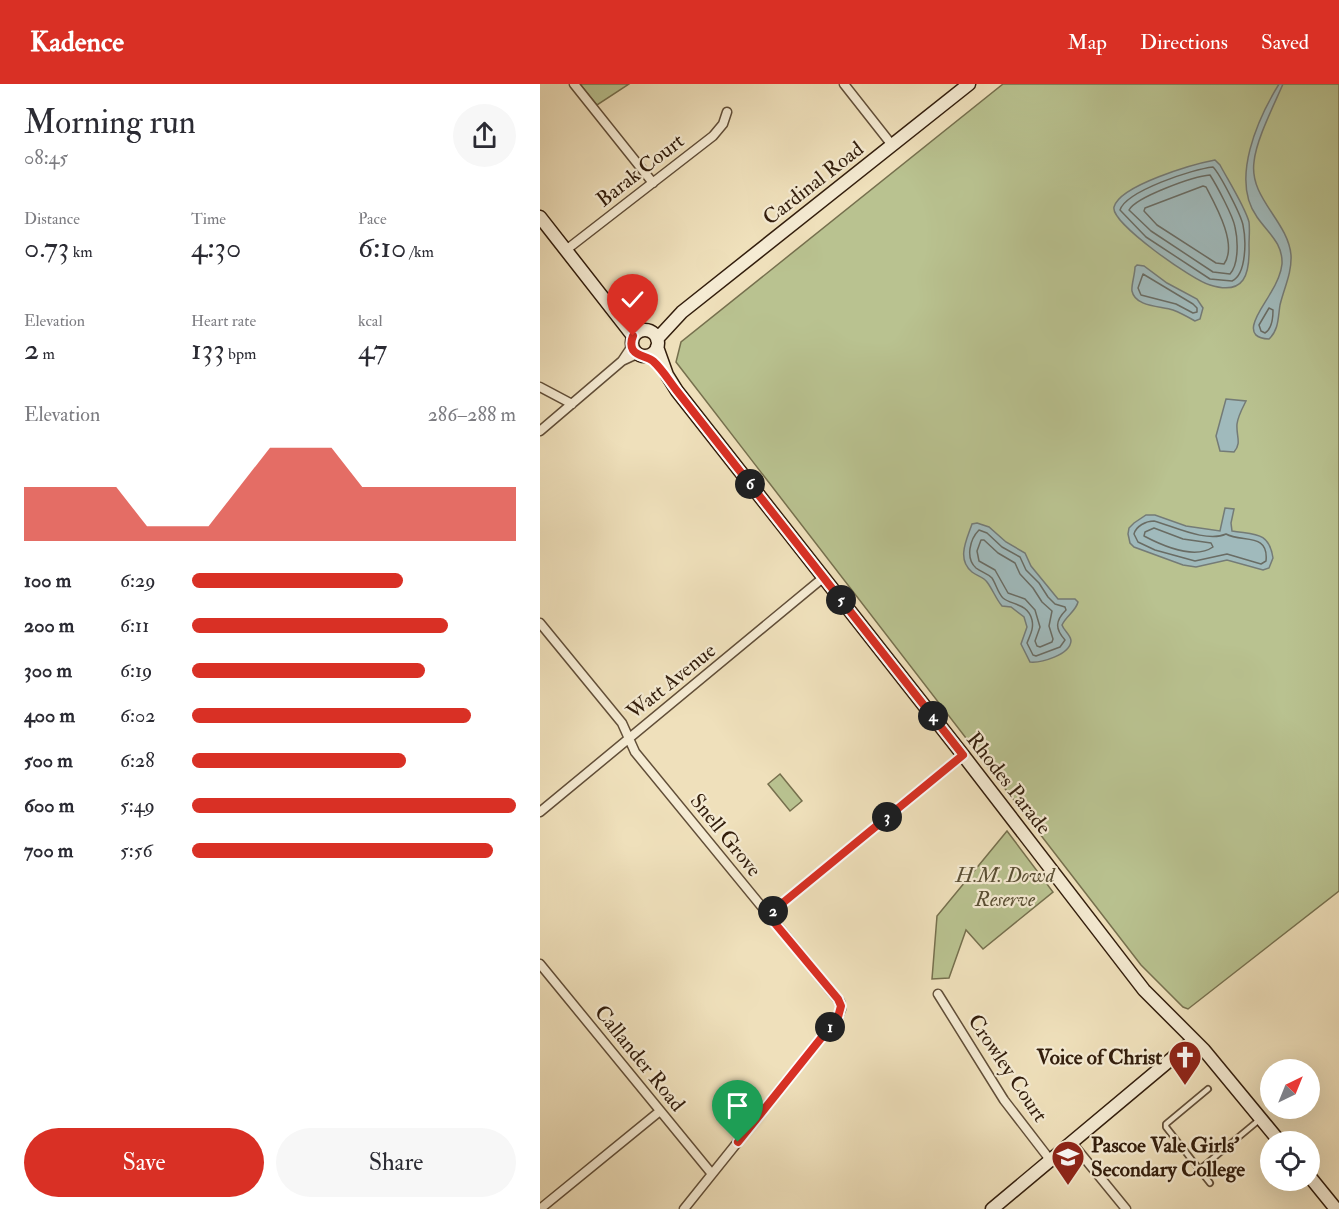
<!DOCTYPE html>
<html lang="en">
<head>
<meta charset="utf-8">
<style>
	:root { --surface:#fff; --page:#f7f7f7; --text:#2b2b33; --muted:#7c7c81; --accent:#d93025 }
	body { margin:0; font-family:"IM FELL Double Pica",serif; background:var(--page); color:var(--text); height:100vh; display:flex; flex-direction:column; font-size:22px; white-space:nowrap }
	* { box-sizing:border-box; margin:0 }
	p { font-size:20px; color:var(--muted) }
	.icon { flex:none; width:33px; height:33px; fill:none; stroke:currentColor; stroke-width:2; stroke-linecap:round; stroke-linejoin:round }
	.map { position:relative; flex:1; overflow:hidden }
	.sheet { display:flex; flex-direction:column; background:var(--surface); width:540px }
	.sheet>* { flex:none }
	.needle { width:39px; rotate:43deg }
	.buttons { position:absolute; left:720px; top:975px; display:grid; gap:12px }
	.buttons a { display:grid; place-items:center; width:60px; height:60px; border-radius:50%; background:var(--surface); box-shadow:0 6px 24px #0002; font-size:30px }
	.pin { position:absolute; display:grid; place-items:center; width:51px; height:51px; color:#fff; margin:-62px -26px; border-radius:50% 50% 50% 0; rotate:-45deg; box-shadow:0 0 6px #0007 }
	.pin .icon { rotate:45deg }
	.km { position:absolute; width:30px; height:30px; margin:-15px; border-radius:50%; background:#222; color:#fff; font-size:16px; line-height:30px; text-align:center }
	.round { display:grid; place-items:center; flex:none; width:63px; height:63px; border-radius:32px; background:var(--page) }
	.head { display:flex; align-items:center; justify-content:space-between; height:102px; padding:0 24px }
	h1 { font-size:33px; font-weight:600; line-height:45px }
	.figures { display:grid; grid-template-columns:repeat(3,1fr); gap:9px; height:102px; padding:6px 24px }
	.figures div { display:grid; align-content:center }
	.figures b { font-size:30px; font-weight:600 }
	.figures small { font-size:16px; font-weight:400 }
	.figures p { font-size:16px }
	.chart { height:168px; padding:12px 24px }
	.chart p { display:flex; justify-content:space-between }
	.chart svg { width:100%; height:108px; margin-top:6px; fill:var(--accent); opacity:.7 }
	.primary-button { display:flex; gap:12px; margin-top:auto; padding:12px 24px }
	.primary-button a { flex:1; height:69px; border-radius:36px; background:var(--accent); color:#fff; font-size:24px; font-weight:600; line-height:69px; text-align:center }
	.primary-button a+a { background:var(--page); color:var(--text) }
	ul { padding:0 24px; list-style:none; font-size:20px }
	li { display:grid; grid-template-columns:96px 72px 1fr; align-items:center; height:45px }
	li i { height:15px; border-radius:8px; background:var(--accent) }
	header { display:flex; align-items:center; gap:36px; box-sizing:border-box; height:84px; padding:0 30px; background:var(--accent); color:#fff }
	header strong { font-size:28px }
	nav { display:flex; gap:33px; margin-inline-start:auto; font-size:21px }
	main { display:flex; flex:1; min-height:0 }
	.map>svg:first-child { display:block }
	.green { fill:#b9c290; stroke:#76704e; stroke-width:1.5 }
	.water { fill:#a0babc; stroke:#747b76; stroke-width:1.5 }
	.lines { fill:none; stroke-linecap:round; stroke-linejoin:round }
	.shore { stroke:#696c64; stroke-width:1.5 }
	.lane-casing { stroke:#614e38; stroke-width:8 }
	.street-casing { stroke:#614e38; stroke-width:11 }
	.secondary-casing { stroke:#321d0c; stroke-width:15 }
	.lane { stroke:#f5ebd3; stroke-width:4.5 }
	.street { stroke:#f5ebd3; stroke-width:8 }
	.secondary { stroke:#f5ebd3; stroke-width:12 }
	.route-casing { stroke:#fff; stroke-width:12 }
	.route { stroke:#d93025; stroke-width:8 }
	.labels { text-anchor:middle; stroke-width:4.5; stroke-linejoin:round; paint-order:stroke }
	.street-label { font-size:21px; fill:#321d0c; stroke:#f5ebd3 }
	.park-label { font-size:21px; font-style:italic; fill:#5a4f34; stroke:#f5ebd3 }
	.poi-label { font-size:21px; font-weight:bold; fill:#321d0c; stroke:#f5ebd3; text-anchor:end }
</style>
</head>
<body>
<header>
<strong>Kadence</strong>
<nav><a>Map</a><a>Directions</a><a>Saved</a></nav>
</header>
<main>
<section class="sheet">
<div class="head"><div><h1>Morning run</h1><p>08:45</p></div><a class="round"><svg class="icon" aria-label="share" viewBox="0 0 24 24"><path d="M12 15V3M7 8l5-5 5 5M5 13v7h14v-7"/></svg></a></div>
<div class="figures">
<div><p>Distance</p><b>0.73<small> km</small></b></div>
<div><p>Time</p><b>4:30</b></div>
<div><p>Pace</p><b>6:10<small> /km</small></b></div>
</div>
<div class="figures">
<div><p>Elevation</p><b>2<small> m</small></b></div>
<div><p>Heart rate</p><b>133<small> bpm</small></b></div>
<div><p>kcal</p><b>47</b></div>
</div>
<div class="chart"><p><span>Elevation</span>286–288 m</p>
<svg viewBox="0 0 160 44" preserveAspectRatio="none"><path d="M0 44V22L10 22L20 22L30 22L40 38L50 38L60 38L70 22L80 6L90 6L100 6L110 22L120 22L130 22L140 22L150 22L160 22V44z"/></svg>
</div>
<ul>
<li><b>100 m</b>6:29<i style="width:65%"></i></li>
<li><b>200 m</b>6:11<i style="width:79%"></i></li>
<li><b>300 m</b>6:19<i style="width:72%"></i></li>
<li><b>400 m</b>6:02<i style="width:86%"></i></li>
<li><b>500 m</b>6:28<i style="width:66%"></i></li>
<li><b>600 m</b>5:49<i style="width:100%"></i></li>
<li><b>700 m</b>5:56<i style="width:93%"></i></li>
</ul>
<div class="primary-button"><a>Save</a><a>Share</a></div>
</section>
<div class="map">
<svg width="799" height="1125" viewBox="0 0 799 1125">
	<rect width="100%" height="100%" fill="#efe0bb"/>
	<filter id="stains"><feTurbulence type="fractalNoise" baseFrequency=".00333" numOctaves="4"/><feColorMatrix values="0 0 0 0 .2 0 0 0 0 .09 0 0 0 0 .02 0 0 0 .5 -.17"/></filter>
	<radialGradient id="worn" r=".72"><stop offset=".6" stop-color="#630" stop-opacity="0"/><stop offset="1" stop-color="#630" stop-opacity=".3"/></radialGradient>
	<path class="green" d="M40,0h49l-32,21z
		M463,0h336v807l-151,118 -5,-2 -42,-42 -465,-603 5,-20z
		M240,690l22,27 -12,10 -22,-27z
		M467,747l46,61 -70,57 -17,-19 -17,48 -17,1 5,-63z"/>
	<path class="water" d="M739,0h4c-9,21 -27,56 -29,78 -5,36 34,59 37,93 1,18 -7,33 -11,50 -2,12 -1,25 -11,34 -32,-1 -6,-32 1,-45 5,-8 11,-20 12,-30 1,-21 -14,-31 -25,-47 -27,-37 1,-99 22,-133z
		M675,76l5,5c8,15 25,42 29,57 1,7 0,16 0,23 1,29 -4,51 -39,40 -16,-4 -100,-62 -96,-78 6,-22 80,-43 101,-47z
		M597,181l7,1 23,17 30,16 6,9 -3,11 -5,2c-7,-4 -14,-8 -22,-11 -12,-4 -38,-3 -41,-19 -1,-5 3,-17 3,-24z
		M686,315l20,2c-4,8 -8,15 -9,23 -1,12 5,19 -3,28l-14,-1 -4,-15z
		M685,424l9,1 -3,14 1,8c22,4 37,0 41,27l-4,10 -6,2 -36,-10 -31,7 -13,-2 -49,-18 -4,-4 -2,-9 1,-6 5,-5 12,-8h9l31,11 34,5z
		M437,439l12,4 17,15 19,11 6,13 27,33h17l3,3c-2,9 -12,14 -16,23 2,6 9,10 9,16 -1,14 -30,22 -41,21l-9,-18 6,-17 -3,-10 -13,-10 -9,-1c-6,-7 -9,-16 -15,-24 -3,-5 -10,-6 -15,-10 -16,-13 -5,-33 0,-48z"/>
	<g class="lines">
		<path class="shore" d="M673,83c7,7 28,48 30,58 3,14 4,49 -11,56l-22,-2 -64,-42 -26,-27c6,-19 73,-41 93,-43z
			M670,91c7,11 23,41 25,52 3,13 4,37 -5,47l-17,-2 -62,-41 -22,-21c7,-13 65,-34 81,-35z
			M663,102l3,1c10,19 32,58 18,77l-8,-1 -59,-38 -13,-14 1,-3z
			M603,190l50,30 4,4v4l-4,1 -17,-9 -35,-9 -3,-7z
			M729,224l4,2c0,7 -1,19 -8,23l-4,-2 -2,-6z
			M614,437c19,5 53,22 72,13 16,9 43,-2 40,27l-5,3 -34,-10 -32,7 -40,-11 -17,-8 -4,-8c2,-8 12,-13 20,-13z
			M614,444l29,11 28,4 2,4c-19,13 -50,-1 -69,-11l1,-4z
			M439,446l8,3 15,14 18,10 6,13 13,13 9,14 7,7 10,3 1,3c-11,11 -11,19 -1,30l-5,7 -24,9 -3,-1 -6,-12c3,-8 7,-14 5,-23 -4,-17 -21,-15 -29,-22 -5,-5 -7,-14 -11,-20 -5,-5 -11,-6 -16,-10 -11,-10 -6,-29 3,-38z
			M441,456h3l14,13 17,10 5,11 13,14 9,14 10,9 -3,15 4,13 -1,3 -12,5 -3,-1 -2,-5 5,-14 -5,-17 -10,-11 -17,-6 -13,-23 -16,-9 -2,-10z"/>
		<defs>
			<path id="lane" d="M668,1005l-42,35v3l44,56
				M659,1086l60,-50"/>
			<path id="street" d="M34,0l79,99
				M304,0l48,61
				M26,166l147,-114 10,-12 4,-12
				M82,277l10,-15
				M0,303l32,17
				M0,347l82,-70 15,-7
				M0,539l82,100 13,29 205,250 1,7 -3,8 -154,192
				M0,728l284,-235
				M228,831l195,-160
				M0,880l172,210
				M398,910l66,106 47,61
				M532,1059l54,66
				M0,1125l120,-98"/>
			<path id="secondary" d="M0,133l93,119
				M92 259a13 13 0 1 1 26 0a13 13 0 1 1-26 0Z
				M117,255l25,-27 287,-228
				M117,263l10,28 10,16 286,364 181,235 60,60 76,92
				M770,1093l26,32
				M452,1125l202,-169"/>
		</defs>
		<use href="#lane" class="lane-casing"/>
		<use href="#street" class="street-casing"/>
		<use href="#secondary" class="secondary-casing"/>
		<use href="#lane" class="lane"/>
		<use href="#street" class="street"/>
		<use href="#secondary" class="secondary"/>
	</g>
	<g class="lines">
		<defs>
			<path id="route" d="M93,252c-2,5 -3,9 0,14 5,7 14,6 20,11 10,9 16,20 24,30l286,364 -195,160 70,84 3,7 -3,11 -100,125"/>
		</defs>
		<use href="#route" class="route-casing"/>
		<use href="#route" class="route"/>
	</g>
	<defs>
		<symbol id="church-pin" viewBox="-11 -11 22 30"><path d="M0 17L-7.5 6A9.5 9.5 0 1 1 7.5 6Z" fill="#8f2418" stroke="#f5ebd3"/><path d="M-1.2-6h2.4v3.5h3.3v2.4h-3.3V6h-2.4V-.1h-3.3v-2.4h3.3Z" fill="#fff"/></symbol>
		<symbol id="school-pin" viewBox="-11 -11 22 30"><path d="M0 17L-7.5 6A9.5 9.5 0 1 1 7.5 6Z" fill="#8f2418" stroke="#f5ebd3"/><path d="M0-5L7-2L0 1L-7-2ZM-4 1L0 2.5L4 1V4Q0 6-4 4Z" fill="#fff"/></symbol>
	</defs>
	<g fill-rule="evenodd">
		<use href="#church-pin" x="626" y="954" width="38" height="52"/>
		<use href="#school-pin" x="509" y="1054" width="38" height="52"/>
	</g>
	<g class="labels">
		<g class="street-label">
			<text transform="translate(100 86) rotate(-38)" y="7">Barak Court</text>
			<text transform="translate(273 99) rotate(-38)" y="7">Cardinal Road</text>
			<text transform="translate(131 597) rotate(-39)" y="7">Watt Avenue</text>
			<text transform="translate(469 699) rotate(52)" y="7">Rhodes Parade</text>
			<text transform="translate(186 751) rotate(51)" y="7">Snell Grove</text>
			<text transform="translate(100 974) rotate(51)" y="7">Callander Road</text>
			<text transform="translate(468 984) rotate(56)" y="7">Crowley Court</text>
		</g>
		<g class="park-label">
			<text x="465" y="798">H.M. Dowd<tspan x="465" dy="24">Reserve</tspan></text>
		</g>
		<g class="poi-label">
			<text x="622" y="980">Voice of Christ</text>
			<text x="551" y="1068" text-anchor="start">Pascoe Vale Girls'<tspan x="551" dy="24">Secondary College</tspan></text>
		</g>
	</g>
	<rect width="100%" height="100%" filter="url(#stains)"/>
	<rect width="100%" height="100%" fill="url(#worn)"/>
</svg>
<div class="buttons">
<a><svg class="needle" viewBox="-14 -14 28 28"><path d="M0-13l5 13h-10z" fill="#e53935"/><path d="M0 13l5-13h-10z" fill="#7c7c81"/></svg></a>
<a><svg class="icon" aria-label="locate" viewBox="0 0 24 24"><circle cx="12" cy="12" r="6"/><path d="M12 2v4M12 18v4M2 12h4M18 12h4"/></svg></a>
</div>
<div class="pin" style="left:198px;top:1058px;background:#1e9e55"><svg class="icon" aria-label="arrive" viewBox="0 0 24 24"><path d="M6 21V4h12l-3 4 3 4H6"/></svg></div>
<div class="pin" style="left:93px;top:252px;background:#d93025"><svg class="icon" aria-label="check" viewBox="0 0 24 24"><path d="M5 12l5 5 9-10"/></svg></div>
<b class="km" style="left:290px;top:943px">1</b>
<b class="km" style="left:233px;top:827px">2</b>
<b class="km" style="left:347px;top:733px">3</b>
<b class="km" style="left:393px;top:632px">4</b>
<b class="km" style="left:301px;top:516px">5</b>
<b class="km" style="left:210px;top:400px">6</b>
</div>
</main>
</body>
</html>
